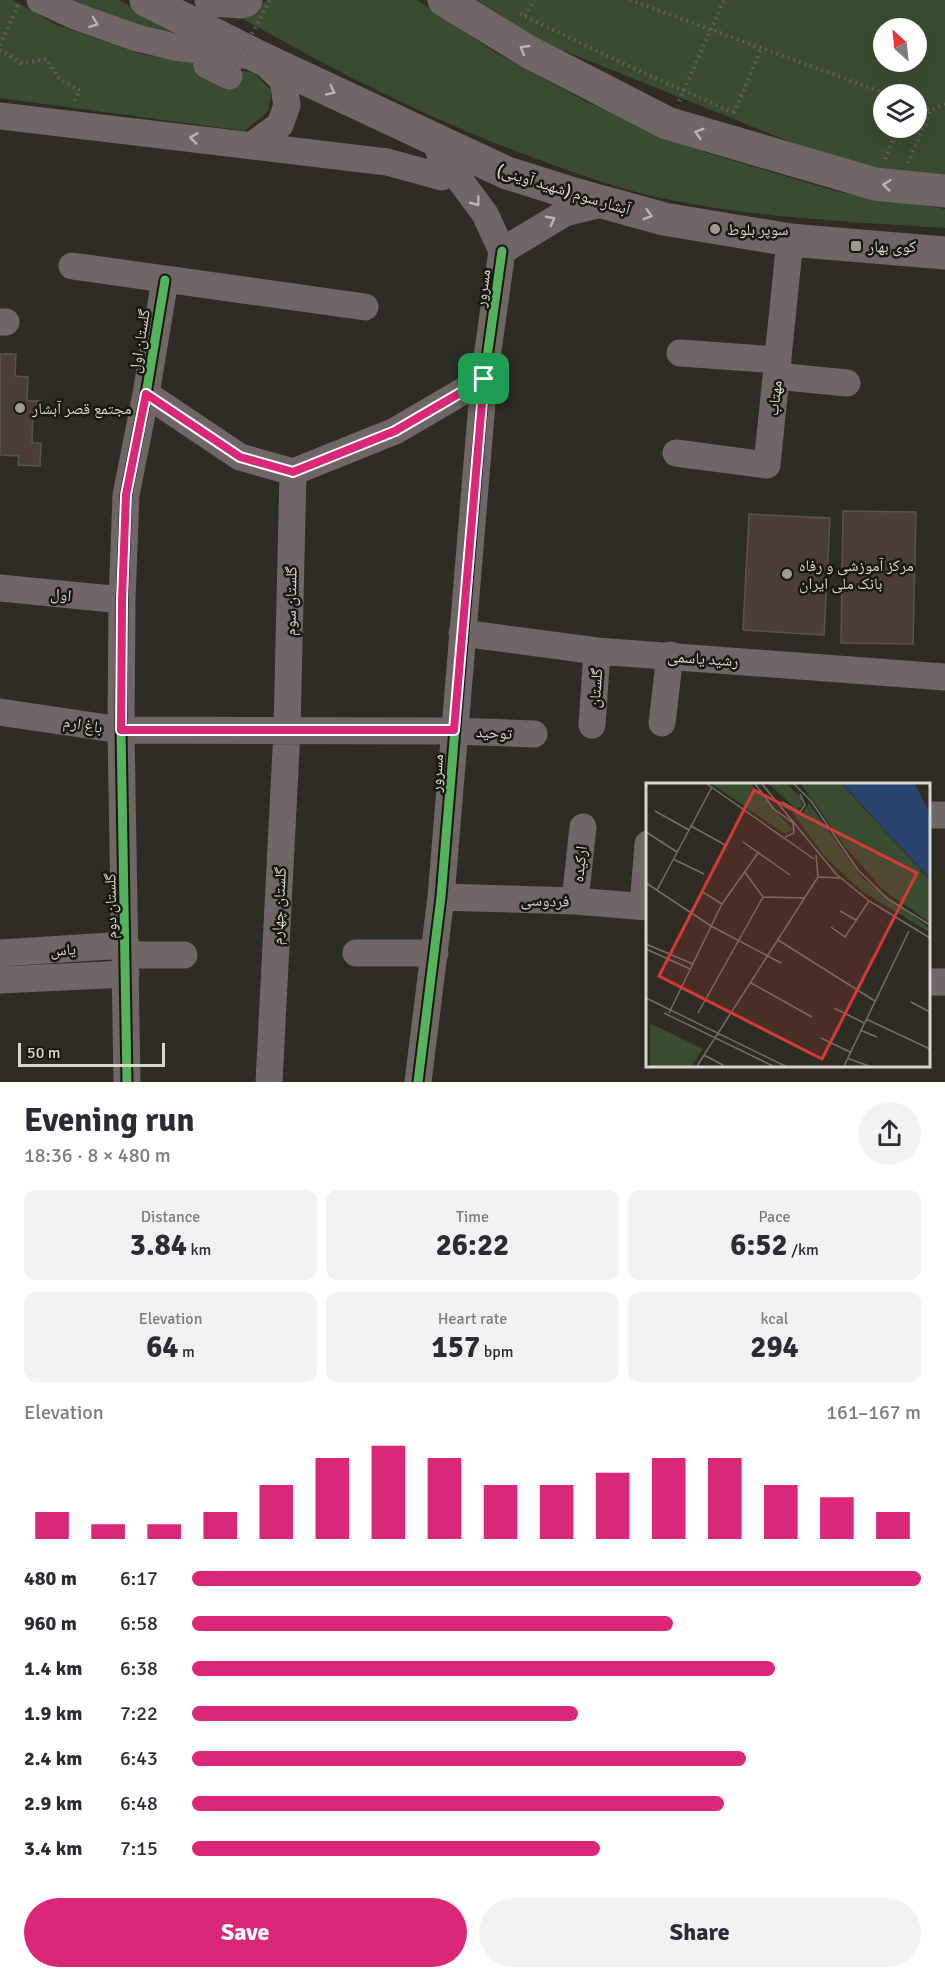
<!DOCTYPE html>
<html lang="en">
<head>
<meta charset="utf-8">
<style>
	:root { --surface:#fff; --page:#f2f2f3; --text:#2b2b33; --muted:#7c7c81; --accent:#db2777 }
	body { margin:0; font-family:Signika,"Noto Naskh Arabic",sans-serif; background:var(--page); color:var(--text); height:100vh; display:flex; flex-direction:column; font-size:22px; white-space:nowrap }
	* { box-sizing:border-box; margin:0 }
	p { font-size:20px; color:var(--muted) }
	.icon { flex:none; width:33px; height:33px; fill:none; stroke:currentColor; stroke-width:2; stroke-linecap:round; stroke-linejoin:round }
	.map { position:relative; height:1082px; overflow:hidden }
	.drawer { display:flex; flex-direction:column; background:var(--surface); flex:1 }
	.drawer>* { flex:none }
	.needle { width:39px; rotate:333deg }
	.controls { position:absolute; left:873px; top:18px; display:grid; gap:12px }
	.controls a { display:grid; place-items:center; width:54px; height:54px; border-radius:50%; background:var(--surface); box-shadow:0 6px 24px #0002; font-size:30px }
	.scale { position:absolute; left:18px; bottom:15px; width:147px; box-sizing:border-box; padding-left:6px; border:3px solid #d9d7cc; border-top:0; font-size:16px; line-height:21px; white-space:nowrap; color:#d9d7cc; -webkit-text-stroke:4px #191810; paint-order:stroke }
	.pin { position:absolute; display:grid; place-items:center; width:51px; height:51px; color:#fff; margin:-26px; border-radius:12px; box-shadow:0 3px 9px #0006 }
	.round { display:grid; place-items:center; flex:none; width:63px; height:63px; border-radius:32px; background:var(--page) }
	.overview { display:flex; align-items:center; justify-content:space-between; height:102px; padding:0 24px }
	h1 { font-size:33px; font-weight:700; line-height:45px }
	.metrics { display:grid; grid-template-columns:repeat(3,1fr); gap:9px; height:102px; padding:6px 24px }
	.metrics div { display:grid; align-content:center; border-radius:12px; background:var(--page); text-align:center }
	.metrics b { font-size:30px; font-weight:700 }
	.metrics small { font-size:16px; font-weight:400 }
	.metrics p { font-size:16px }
	.chart { height:168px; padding:12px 24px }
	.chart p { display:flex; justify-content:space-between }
	.chart svg { width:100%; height:108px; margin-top:6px; stroke:var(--accent); stroke-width:6 }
	.button { display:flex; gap:12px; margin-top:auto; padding:12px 24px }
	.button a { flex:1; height:69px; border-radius:36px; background:var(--accent); color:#fff; font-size:24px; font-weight:700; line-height:69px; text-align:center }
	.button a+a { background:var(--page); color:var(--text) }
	ul { padding:0 24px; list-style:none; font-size:20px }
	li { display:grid; grid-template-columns:96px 72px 1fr; align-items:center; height:45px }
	li i { height:15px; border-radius:8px; background:var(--accent) }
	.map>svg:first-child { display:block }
	.green { fill:#394c31; fill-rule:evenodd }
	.building { fill:#4b3e3a; stroke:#5a544f; stroke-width:1.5 }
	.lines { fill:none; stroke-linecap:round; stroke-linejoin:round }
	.path { stroke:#66615e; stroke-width:4; stroke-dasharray:1.5 4.5; stroke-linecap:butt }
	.minor { stroke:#6f6665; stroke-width:27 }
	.major { stroke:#706664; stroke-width:33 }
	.path-bridge { stroke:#66615e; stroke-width:4; stroke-dasharray:1.5 4.5; stroke-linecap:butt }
	.cycleway-casing { stroke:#191810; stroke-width:13 }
	.cycleway { stroke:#56b35d; stroke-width:9 }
	.oneway { stroke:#b9b5ad }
	.oneway2 { stroke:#bab5ad }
	.route-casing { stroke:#fff; stroke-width:12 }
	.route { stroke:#db2777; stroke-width:8 }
	.poi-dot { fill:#9e9b91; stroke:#191810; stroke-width:2 }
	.labels { text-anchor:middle; stroke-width:5; stroke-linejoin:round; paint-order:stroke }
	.street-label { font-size:16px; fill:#d9d7cc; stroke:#191810 }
	.poi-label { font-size:16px; fill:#d9d7cc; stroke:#191810; text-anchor:start }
	.inset-road { fill:none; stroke:#737067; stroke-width:1.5 }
	.view { fill:#d63a38; fill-opacity:0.15; stroke:#d63a38; stroke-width:3 }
	.inset-edge { fill:none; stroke:#d9d7cc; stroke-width:3 }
</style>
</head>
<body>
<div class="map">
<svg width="945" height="1082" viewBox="0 0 945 1082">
	<rect width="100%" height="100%" fill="#2f2c24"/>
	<path class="green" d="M0,0h13l42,24 86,30 113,19 18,18 -4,20 -23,20 -245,-33z
		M67,0h51l67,33c-39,6 -83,-17 -118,-33z
		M267,0h150l79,53 91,49 120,51 132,39 106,17v19c-95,-6 -190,-10 -284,-30 -38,-8 -77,-22 -113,-35 -110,-39 -214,-92 -315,-150l28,-8z
		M477,0h468v180l-31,-3 -91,-22 -278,-112zM884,28h32v34h-32zM884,94h32v34h-32z"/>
	<path class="building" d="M0,354h16l-1,22 13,1 -1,24h14v13l-8,-1 -1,30h9l-1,23 -22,-1 1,-9 -19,-1z
		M843,511l73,1 -3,132 -72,-1z
		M749,514l81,4 -6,117 -81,-5z"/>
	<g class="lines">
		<path class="path" d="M630,0l257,94
			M520,14l117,56 100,44
			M525,16l9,-16
			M0,45l18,-40
			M0,50l21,13 25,-4 14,21 20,10 -7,14
			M679,101l45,-101
			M916,105l15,5 14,-6
			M734,113l27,-64
			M885,159l13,-31
			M908,163l23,-53"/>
		<path class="minor" d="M40,0l35,16 62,22 37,9 85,10 24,23 4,25 -7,20 -28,20
			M208,51l-1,14 22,11
			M0,116l387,46 55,15
			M439,152l46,62 17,37
			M502,251l63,-38 41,-10
			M72,266l293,41
			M0,322h6
			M680,353l98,7
			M776,376l71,7
			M146,394l94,63 53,15 102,-41 89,-52
			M676,453l91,12 23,-225
			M0,588l122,12
			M462,633l135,18 348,26
			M0,712l121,18 333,1 80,3
			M662,723l8,-68
			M592,725l5,-74
			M928,815h17
			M441,897l134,4 73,6
			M575,901l8,-74
			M643,906l5,-62
			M0,953l126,-8
			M356,953h79
			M126,955h58
			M0,980l126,-6
			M928,982h17
			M127,1082l-6,-352 1,-130 4,-105 20,-101 19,-114
			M269,1082l18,-352 6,-258
			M418,1082l23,-185 43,-518 18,-128"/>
		<path class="major" d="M146,0l113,57 248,116 70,22 87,24 126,21 155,13
			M211,0l31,2 4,-2
			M444,0l85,52 138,71 208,61 70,7"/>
		<path class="path-bridge" d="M229,76l41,-76"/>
		<defs>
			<path id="cycleway" d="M127,1082l-6,-352 1,-130 4,-105 20,-101 19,-114
				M418,1082l23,-185 43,-518 18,-128"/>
		</defs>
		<use href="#cycleway" class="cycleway-casing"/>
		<use href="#cycleway" class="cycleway"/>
	</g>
	<defs><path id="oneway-chevron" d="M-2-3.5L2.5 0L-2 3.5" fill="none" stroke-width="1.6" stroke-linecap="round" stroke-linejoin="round" transform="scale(1.5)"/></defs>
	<g class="oneway">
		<use href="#oneway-chevron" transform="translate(94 23) rotate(20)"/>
		<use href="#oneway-chevron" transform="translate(194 138) rotate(-173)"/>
		<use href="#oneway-chevron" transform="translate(476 202) rotate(53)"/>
		<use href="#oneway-chevron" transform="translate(551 220) rotate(-28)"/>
	</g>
	<g class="oneway2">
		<use href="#oneway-chevron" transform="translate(524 49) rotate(-149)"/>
		<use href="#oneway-chevron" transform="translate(331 91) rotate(25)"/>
		<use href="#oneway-chevron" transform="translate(699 133) rotate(-164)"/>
		<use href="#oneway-chevron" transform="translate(887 185) rotate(-174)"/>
		<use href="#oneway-chevron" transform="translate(648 215) rotate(16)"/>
	</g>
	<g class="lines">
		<defs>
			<path id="route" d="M484,379l-30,351h-333l1,-130 4,-105 20,-101 94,63 53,15 102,-41z"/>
		</defs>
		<use href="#route" class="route-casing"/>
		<use href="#route" class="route"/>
	</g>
	<g class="poi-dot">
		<circle cx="715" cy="229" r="6"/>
		<rect x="850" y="240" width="12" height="12" rx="3"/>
		<circle cx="20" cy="408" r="6"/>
		<circle cx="787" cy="574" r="6"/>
	</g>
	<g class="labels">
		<g class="street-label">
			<text transform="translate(564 189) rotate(17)" y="6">آبشار سوم (شهید آوینی)</text>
			<text transform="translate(482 288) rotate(-82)" y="6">مسرور</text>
			<text transform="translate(139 341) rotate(-81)" y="6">گلستان اول</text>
			<text transform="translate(774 398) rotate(-84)" y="6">مهتاب</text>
			<text transform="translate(61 594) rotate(6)" y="6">اول</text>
			<text transform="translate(290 601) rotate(-89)" y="6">گلستان سوم</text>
			<text transform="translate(703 658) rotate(4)" y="6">رشید یاسمی</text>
			<text transform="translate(595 688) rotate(-86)" y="6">گلستان</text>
			<text transform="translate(83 724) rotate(9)" y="6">باغ ارم</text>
			<text transform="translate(494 732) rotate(3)" y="6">توحید</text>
			<text transform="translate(436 773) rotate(-86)" y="6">مسرور</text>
			<text transform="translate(579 864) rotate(-84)" y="6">ارکیده</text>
			<text transform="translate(545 900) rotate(2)" y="6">فردوسی</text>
			<text transform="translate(110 906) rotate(-91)" y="6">گلستان دوم</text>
			<text transform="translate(278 906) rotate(-87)" y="6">گلستان چهارم</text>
			<text transform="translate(63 949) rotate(-3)" y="6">یاس</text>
		</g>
		<g class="poi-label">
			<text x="727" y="235">سوپر بلوط</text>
			<text x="868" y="252">کوی بهار</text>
			<text x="32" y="414">مجتمع قصر آبشار</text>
			<text x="799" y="571">مرکز آموزشی و رفاه<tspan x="799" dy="18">بانک ملی ایران</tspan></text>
		</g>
	</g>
	<g transform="translate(646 783)">
		<rect width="284" height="284" fill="#2f2c24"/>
		<path d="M66,1h39l42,46 -8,4zM123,1h18l15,15v8l-6,2zM155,1h41l87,95v43l-47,-33 -38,-44zM163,20l53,75 67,50v4l-67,-41 -37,-34 -32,-44h10zM4,240l53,26 -11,17h-42z" fill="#394c31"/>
		<path d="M197,1h72l14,28v66z" fill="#2a4470"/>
		<path class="inset-road" d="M61,1l107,75M109,1l19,25 19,14 1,10 -9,4M116,1l74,90 33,27 61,37M148,1l17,17 47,69 30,29 42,26M136,19l18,10 5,-7 -5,-11M9,28l34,19M45,43l36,20M0,49l31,20M97,59l47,33M170,72l2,22M27,76l31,15M98,88l19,26 41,1M172,94l22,1M0,100l65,43 70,37M11,107l55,-103M55,108l21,13M194,128l16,9M185,144l14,10 24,-36M132,157l97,61M0,161l47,20M0,166l44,20M105,200l61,34M0,215l139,68M265,219l19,10M188,225l30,15M18,230l109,53M23,230l53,-109 36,-51M52,230l65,-116M220,236l64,30M214,247l17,7M175,255l29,14M58,272l19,10M201,275l22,8M51,283l121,-189M198,283l65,-135"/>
		<path class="view" d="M108,7l163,83 -95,186 -163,-83z"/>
		<rect width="284" height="284" class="inset-edge"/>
	</g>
</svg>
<div class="controls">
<a><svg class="needle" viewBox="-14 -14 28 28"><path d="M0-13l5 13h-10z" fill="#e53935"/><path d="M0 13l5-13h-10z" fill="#7c7c81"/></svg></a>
<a><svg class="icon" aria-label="layers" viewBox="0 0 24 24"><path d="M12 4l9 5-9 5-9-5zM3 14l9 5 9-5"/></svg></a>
</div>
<div class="scale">50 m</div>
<div class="pin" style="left:484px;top:379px;background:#1e9e55"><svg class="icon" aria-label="arrive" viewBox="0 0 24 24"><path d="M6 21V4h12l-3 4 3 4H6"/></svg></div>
</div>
<section class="drawer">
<div class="overview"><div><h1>Evening run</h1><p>18:36 · 8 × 480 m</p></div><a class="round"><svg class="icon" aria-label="share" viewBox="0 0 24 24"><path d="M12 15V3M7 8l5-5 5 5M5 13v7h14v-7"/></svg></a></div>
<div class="metrics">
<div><p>Distance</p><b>3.84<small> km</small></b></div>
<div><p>Time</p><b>26:22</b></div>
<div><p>Pace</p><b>6:52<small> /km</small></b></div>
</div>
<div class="metrics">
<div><p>Elevation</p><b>64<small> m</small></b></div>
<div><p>Heart rate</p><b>157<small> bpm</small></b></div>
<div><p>kcal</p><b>294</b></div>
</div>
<div class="chart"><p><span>Elevation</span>161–167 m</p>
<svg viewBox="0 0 160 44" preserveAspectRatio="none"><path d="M5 44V33M15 44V38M25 44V38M35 44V33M45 44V22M55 44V11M65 44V6M75 44V11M85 44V22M95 44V22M105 44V17M115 44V11M125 44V11M135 44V22M145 44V27M155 44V33"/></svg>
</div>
<ul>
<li><b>480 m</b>6:17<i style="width:100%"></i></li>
<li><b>960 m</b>6:58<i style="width:66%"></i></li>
<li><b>1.4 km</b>6:38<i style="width:80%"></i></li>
<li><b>1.9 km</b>7:22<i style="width:53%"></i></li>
<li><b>2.4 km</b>6:43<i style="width:76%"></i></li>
<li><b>2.9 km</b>6:48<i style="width:73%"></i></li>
<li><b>3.4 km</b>7:15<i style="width:56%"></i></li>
</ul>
<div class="button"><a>Save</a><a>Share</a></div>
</section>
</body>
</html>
